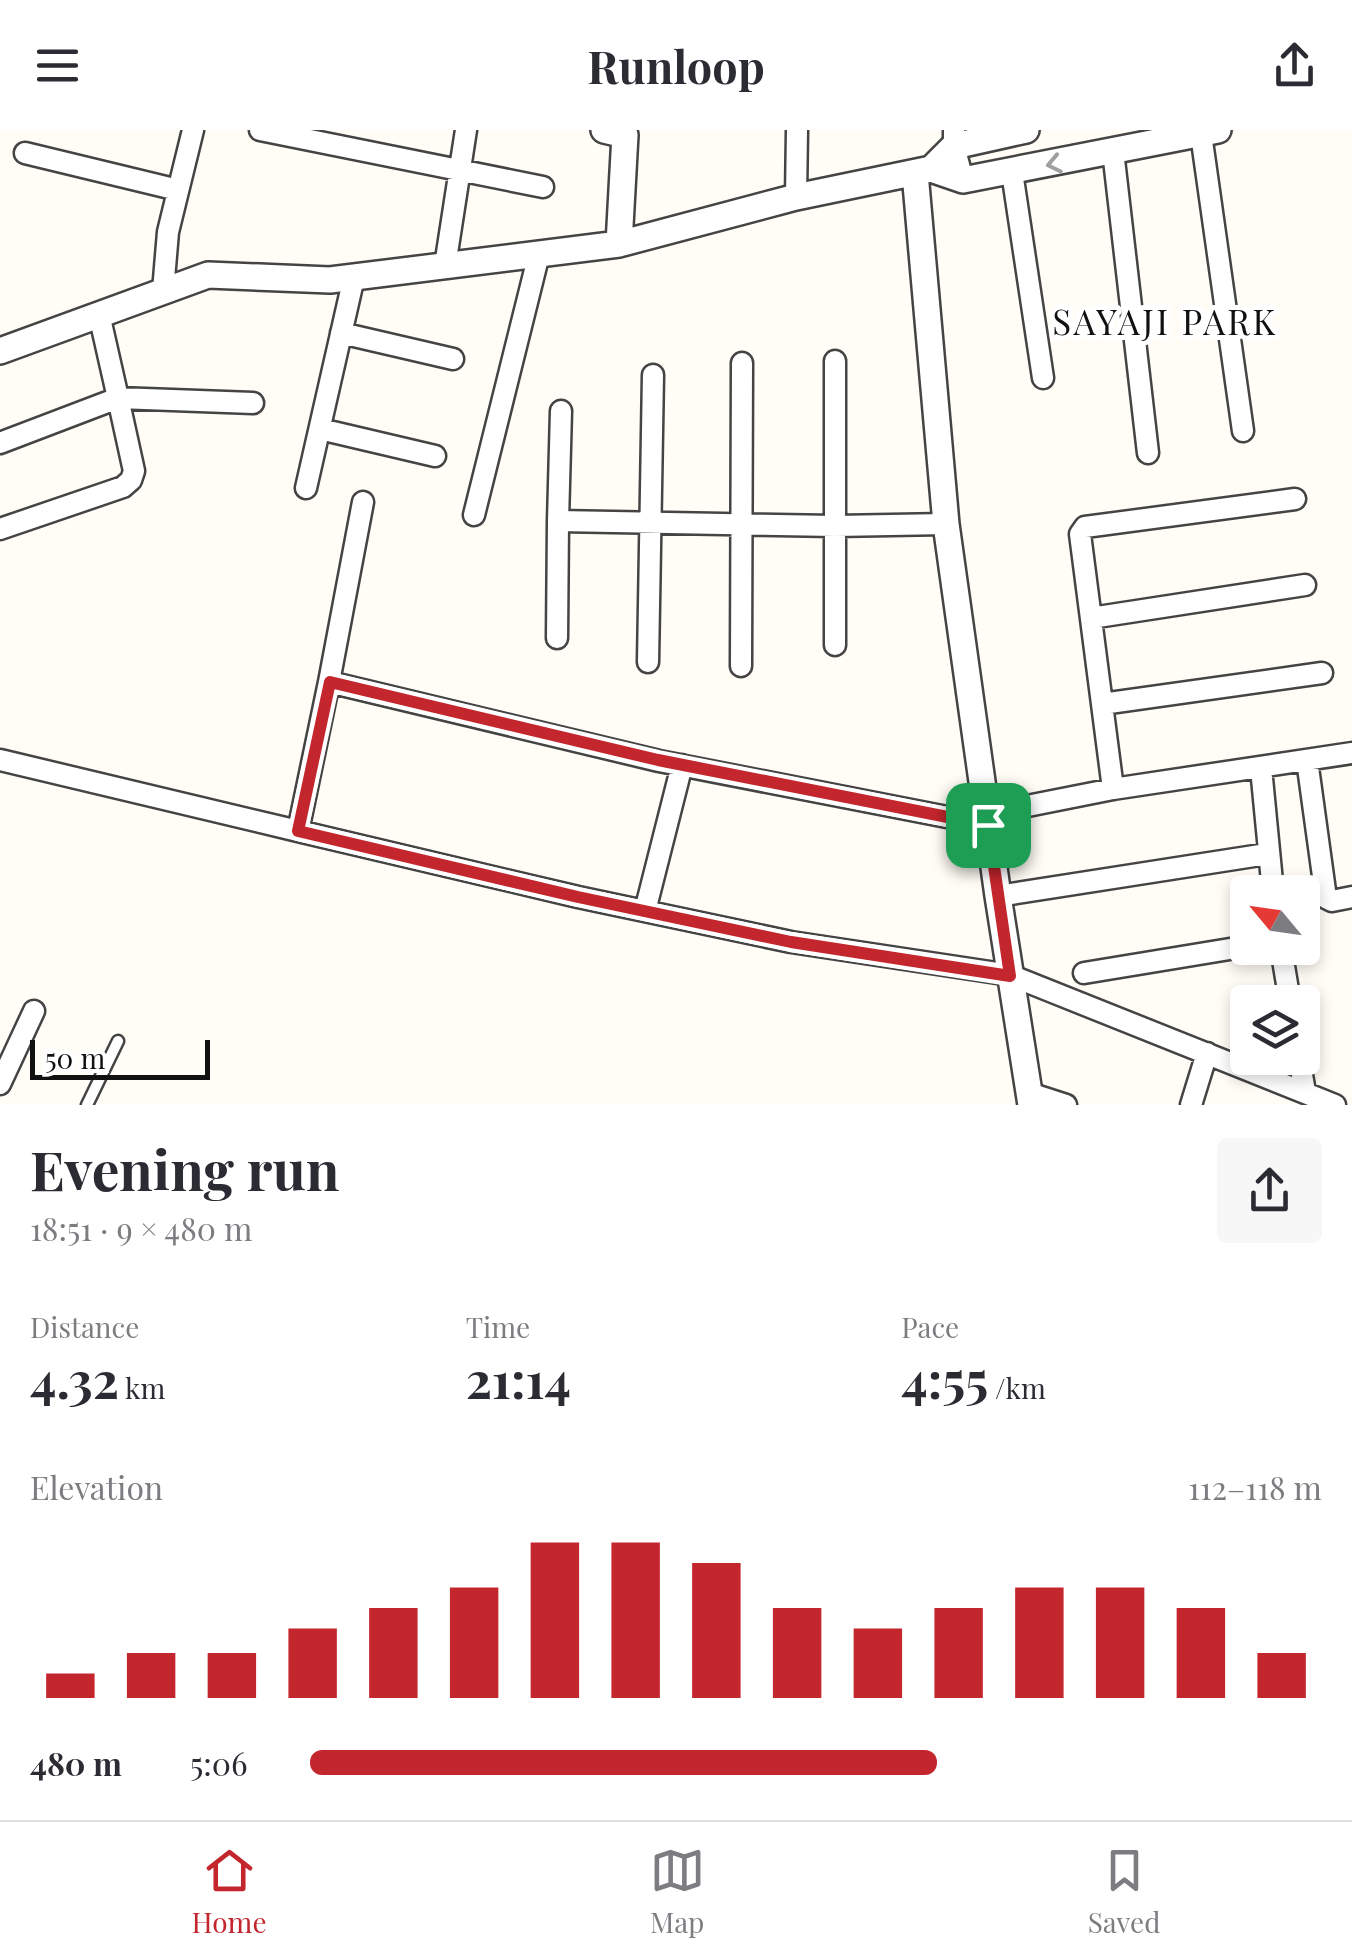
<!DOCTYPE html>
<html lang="en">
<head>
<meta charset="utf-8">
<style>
	:root { --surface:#fff; --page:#f7f7f7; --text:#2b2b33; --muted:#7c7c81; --line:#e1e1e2; --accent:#c4262e }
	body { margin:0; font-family:"Playfair Display",serif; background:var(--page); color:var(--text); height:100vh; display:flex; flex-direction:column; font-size:38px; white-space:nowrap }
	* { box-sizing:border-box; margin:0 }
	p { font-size:32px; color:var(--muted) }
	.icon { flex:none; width:55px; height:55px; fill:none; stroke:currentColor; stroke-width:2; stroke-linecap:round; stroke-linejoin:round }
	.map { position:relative; height:975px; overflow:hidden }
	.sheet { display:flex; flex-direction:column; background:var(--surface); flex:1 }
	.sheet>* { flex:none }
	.needle { width:65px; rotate:299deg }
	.buttons { position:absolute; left:1230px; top:745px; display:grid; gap:20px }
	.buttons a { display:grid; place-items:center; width:90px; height:90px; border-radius:10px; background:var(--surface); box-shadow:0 5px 15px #0003; font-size:50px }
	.scale { position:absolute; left:30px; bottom:25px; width:180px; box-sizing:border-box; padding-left:10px; border:5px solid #111; border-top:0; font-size:28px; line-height:35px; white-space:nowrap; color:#111; -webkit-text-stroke:8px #fff; paint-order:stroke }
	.pin { position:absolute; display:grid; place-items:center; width:85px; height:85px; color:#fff; margin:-42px; border-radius:20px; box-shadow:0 5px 15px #0006 }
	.round { display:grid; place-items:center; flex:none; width:105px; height:105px; border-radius:10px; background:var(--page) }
	.headline { display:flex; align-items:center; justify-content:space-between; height:170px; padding:0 30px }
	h1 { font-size:55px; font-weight:700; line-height:75px }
	.figures { display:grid; grid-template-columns:repeat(3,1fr); gap:15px; height:170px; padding:10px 30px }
	.figures div { display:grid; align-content:center }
	.figures b { font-size:50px; font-weight:700 }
	.figures small { font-size:28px; font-weight:400 }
	.figures p { font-size:28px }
	.chart { height:280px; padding:20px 30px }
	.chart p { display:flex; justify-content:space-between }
	.chart svg { width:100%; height:180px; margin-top:10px; stroke:var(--accent); stroke-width:6 }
	ul { padding:0 30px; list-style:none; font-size:32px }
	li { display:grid; grid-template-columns:160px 120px 1fr; align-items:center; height:75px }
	li i { height:25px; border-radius:12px; background:var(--accent) }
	header { display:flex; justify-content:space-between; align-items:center; height:130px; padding:0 30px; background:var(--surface); font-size:45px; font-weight:700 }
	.menu { display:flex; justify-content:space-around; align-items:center; height:140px; border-top:2px solid var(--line); background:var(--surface); font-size:28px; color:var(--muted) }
	.menu a { display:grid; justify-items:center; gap:5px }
	.menu .active { color:var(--accent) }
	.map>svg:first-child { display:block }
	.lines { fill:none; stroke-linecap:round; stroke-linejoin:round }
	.service-casing { stroke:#444; stroke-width:15 }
	.minor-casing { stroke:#444; stroke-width:25 }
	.tertiary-casing { stroke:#444; stroke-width:30 }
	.service { stroke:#fff; stroke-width:10 }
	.minor { stroke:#fff; stroke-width:20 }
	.tertiary { stroke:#fff; stroke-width:25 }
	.oneway { stroke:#a0a0a0 }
	.route-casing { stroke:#fff; stroke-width:20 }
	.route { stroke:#c4262e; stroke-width:12 }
	.labels { text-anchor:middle; stroke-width:10; stroke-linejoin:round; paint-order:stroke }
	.neighbourhood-label { font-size:35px; letter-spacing:2.5px; fill:#111; stroke:#fff }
</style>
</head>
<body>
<header><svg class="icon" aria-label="menu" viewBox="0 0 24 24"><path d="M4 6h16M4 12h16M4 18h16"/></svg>Runloop<svg class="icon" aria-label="share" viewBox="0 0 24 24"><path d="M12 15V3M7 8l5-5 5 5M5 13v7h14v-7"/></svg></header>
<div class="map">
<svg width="1352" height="975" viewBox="0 0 1352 975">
	<rect width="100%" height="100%" fill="#fffdf5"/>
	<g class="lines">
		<defs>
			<path id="service" d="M87,975l31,-64"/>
			<path id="minor" d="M260,0l283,57
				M954,0v16l9,34
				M1201,4l42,297
				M1113,21l35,302
				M25,23l153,37
				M1012,42l31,206
				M796,67l1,-67
				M445,136l21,-136
				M163,161l5,-59 25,-102
				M341,203l112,26
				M320,299l115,27
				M0,313l118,-45 -19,-84
				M306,358l48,-211
				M474,385l65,-261
				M558,391l3,-110
				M0,399l123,-42 8,-7 3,-9 -16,-73 135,5
				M1091,488l214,-33
				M557,508l1,-117 277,5 111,-2
				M835,515v-284
				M648,532l5,-287
				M741,536l1,-303
				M329,552l34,-180
				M1102,574l220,-31
				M0,630l298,71
				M1307,630l19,138 6,3 20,-4
				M1261,638l12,124
				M1113,659l-33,-255 5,-7 210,-28
				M987,684l126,-25 239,-36
				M988,695l-329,-64 -330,-79 -31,149 280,66 213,45 219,33 325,130
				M998,766l269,-42
				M645,781l37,-146
				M1281,818l9,54
				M1084,843l164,-27
				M1299,928l6,34
				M0,954l34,-73
				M1029,963l37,12
				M1191,975l16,-52"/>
			<path id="tertiary" d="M604,0l21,5 -6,109
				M931,39l23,-23 72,-16
				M915,43l31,351 52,372 33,209
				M0,221l208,-76 122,5 289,-36 177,-47 135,-28 32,11 255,-50"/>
		</defs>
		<use href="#service" class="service-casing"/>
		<use href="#minor" class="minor-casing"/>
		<use href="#tertiary" class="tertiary-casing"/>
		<use href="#service" class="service"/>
		<use href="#minor" class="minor"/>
		<use href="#tertiary" class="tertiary"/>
	</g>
	<defs><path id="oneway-chevron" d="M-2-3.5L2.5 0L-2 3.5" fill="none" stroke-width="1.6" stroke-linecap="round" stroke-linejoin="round" transform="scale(2.5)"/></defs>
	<use class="oneway" href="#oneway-chevron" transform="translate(1054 34) rotate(168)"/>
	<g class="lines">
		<defs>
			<path id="route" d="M330,552l328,78 330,65 22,151 -219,-34 -213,-45 -280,-66z"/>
		</defs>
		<use href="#route" class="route-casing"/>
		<use href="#route" class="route"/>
	</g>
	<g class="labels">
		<g class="neighbourhood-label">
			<text x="1165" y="205">SAYAJI PARK</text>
		</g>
	</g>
</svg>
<div class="buttons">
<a><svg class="needle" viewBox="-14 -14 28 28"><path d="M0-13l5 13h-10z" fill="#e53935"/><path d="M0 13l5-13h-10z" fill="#7c7c81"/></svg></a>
<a><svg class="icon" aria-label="layers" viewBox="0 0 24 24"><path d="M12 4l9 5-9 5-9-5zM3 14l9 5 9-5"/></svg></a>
</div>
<div class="scale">50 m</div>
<div class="pin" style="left:988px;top:695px;background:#1e9e55"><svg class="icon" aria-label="arrive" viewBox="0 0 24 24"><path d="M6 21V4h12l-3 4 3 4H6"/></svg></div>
</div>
<section class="sheet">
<div class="headline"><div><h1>Evening run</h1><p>18:51 · 9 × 480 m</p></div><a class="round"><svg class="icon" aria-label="share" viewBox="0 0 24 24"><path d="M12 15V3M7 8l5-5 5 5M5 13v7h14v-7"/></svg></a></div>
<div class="figures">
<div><p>Distance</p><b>4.32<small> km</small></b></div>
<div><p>Time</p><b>21:14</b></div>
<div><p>Pace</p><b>4:55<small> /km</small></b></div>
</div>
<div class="chart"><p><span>Elevation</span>112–118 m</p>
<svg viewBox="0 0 160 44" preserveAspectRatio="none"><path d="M5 44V38M15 44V33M25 44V33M35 44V27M45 44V22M55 44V17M65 44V6M75 44V6M85 44V11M95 44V22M105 44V27M115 44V22M125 44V17M135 44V17M145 44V22M155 44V33"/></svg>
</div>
<ul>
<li><b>480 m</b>5:06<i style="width:62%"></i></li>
</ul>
</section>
<nav class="menu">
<a class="active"><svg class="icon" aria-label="home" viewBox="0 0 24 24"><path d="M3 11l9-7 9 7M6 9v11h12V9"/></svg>Home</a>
<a><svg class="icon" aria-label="map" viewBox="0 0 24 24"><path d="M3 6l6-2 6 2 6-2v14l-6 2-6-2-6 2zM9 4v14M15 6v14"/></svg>Map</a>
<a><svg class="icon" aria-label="saved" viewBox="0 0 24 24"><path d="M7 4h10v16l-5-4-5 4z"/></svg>Saved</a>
</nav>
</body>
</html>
